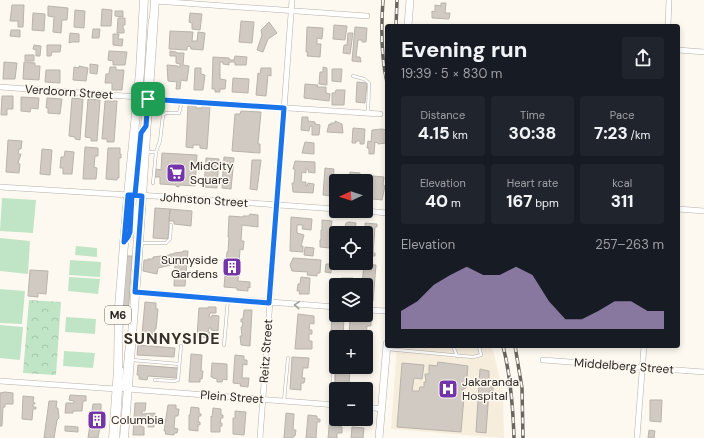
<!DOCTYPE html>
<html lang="en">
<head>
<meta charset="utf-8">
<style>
	:root { --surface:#171b24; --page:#20242c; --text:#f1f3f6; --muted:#9ea1a6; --accent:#b89ed4 }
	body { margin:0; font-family:"DM Sans",sans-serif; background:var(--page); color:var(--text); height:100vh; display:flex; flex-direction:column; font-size:15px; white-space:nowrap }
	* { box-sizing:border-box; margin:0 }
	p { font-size:13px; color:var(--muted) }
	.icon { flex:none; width:22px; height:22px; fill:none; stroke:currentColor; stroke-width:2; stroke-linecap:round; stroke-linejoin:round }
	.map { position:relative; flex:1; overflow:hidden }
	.details { position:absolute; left:385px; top:24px; width:295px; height:324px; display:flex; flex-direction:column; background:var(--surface); border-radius:4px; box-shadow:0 2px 6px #0003 }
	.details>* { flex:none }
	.needle { width:26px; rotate:266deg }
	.buttons { position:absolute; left:329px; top:174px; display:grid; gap:8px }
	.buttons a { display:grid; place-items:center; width:44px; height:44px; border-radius:4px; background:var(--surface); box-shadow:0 2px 6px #0003; font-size:20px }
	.pin { position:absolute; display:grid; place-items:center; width:34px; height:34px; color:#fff; margin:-17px; border-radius:8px; box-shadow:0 2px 6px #0006 }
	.round { display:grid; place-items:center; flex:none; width:42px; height:42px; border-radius:4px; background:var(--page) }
	.headline { display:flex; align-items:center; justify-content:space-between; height:68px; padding:0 16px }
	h1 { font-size:22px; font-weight:800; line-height:30px }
	.figures { display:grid; grid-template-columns:repeat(3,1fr); gap:6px; height:68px; padding:4px 16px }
	.figures div { display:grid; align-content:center; border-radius:4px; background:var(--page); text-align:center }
	.figures b { font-size:17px; font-weight:800 }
	.figures small { font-size:11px; font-weight:400 }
	.figures p { font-size:11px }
	.chart { height:112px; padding:8px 16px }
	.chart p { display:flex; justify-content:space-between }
	.chart svg { width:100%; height:72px; margin-top:4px; fill:var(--accent); opacity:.7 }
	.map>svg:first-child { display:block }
	.built { fill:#f6eddd }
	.forest { fill:url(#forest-crowns) }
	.pitch { fill:#c0e5c6 }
	.building { fill:#d0cac2; stroke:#b8b3ab }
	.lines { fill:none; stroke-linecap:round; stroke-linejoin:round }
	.service-casing { stroke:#b5b0a8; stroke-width:3.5 }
	.minor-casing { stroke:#b5b0a8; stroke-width:6 }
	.secondary-casing { stroke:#b5b0a8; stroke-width:8 }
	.primary-casing { stroke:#b5b0a8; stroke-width:9 }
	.service { stroke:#fff; stroke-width:2.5 }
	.minor { stroke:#fff; stroke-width:5 }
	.secondary { stroke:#fff; stroke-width:7 }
	.primary { stroke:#fff; stroke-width:8 }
	.rail-casing { stroke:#696661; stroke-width:3.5 }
	.rail { stroke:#fef9f0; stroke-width:2; stroke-dasharray:6; stroke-linecap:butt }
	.oneway { stroke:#9f9e9c }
	.route-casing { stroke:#fff; stroke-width:8 }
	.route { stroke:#1a73e8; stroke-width:5 }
	.labels { text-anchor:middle; stroke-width:3; stroke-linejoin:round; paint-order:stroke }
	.shield { fill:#fef9f0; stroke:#6a6761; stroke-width:1 }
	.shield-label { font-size:11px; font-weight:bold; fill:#2a2824 }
	.street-label { font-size:12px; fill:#2a2824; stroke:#fef9f0 }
	.poi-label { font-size:12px; fill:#2a2824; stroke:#fef9f0; text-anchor:start }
	.district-label { font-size:16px; font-weight:bold; letter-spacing:1px; fill:#35312b; stroke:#fef9f0 }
</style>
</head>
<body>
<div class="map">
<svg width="704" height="438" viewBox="0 0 704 438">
	<defs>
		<pattern id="forest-crowns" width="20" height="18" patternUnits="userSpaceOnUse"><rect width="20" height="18" fill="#c0e5c6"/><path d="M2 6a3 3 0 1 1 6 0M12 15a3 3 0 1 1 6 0" fill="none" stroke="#a5c4aa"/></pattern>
	</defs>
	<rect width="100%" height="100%" fill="#fef9f0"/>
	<path class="built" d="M397,346h94l3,8 9,40 1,44 -113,-9z"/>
	<path class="forest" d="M29,300l32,2 -5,73 -33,-2z"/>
	<path class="pitch" d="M2,198l34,2 -3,33 -33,-2z
		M0,238l30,3 -2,33 -28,-3z
		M76,246l21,2v9l-22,-2z
		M70,260l31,2 -1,15 -31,-2z
		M69,277l31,2 -2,15 -30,-3z
		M0,289l25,2 -3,33 -22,-1z
		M66,317l30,2 -1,15 -30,-2z
		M0,325l23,2 -3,33 -20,-2z
		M64,351l31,2 -2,15 -30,-2z"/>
	<path class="building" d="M441,3h5l-1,10h5l-1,6 -17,-1v-7l3,1v-7l6,1z
		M12,5h12l-1,22h-5v-6h-8z
		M48,6l20,2 -1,12h-5l-1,13 -8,-1 1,-15 -6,-1z
		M102,9l10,1 -1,16h-10z
		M75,10l10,1 -1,17 -10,-1z
		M115,11h8v6l-8,-1z
		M33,13l12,1 -1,17 -12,-1z
		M190,13l12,1 -2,16 -8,-1v-6l-3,-1z
		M118,18h7v7h-2v3l1,1v4h-7z
		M241,21l13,1 -2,21 -13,-1z
		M269,22l8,11 -9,6 -5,13 -6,-2 5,-15 -1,-5z
		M334,25l13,1 -2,14 -12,-1z
		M307,27l16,1 -1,11 -5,-1v6h4l-1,13 -13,-1 1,-4h-2z
		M355,27l12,1 -1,14h-4v-2h-4l-2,17h4l1,5 -9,-1z
		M93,29h7l-1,9h-7z
		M11,30h9v7l-10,-1z
		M170,31l23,1 -1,9h5l1,-9 7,1 -2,17 -12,-1 -1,-3 -3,1v3l-18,-1z
		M70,33l9,1v8h-7l-3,1z
		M348,33h5l-3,21 -7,-1 1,-8h3z
		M113,34h6l-1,5h5l-1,7 -9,-1z
		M34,45l7,1 -1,10h-4v-6l-3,-1z
		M47,45h14l-1,7h-8l-1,4h-4z
		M109,51l18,1 -2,13h-12v-4l-5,-1z
		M170,51l6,1 1,1h7l-1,12 6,1 -2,15 -6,-1 -1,9h-4l1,-7 -9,-1 -1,-16 11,1v1h2v-3l-4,-1v-7h-6z
		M25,55h9v6h-9z
		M235,56l12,1 -1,8h-11v-3h-6v3l-6,-1v-2h-3v17l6,1 -1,9h-5v3h-5v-3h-3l1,-32 16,1 1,2h4z
		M4,62l13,1 -2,16h-12z
		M24,62l11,1v3h5l-1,14 -16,-1z
		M90,64l8,1 -1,9 -7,-1z
		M79,66l9,2 -2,13 -13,-1 1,-13 5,1z
		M110,67h6v3h8l-2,20h-10v-7h-7l1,-9h3z
		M323,67l4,1v17l-8,-1 1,-12h3z
		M195,68h6v6l4,1 -2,15h-9z
		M261,68h10v8l-3,-1 -2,21 -10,-1 2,-22 2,1z
		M332,69h10l-1,13 -9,-1z
		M46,70h14v13l-15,-1z
		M233,78l16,1 -1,14 -16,-1z
		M357,82l10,1 -2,20 -9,-1z
		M305,84l13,1 -1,2h9v6l4,1 -1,7 -25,-3z
		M336,90h9l-1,15h-12v-12h3z
		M2,96h11v13h-6v6h-6z
		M21,97l18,1 -1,11 -7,-1 -1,4 -9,-1z
		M47,98l15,1 -2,15 -12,-1v-5h-2z
		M72,98l11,1 -3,41 -5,-1v-2l-6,-1z
		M88,99l12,1 -3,41h-6v-3l-6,-1z
		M105,101h12l-3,41h-7v-3h-5z
		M188,105l8,1v2h6v-2h8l-3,43 -7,-1v-3h-7v3l-7,-1z
		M241,111l20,1 -3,32h2v9l-28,-2 3,-37h5z
		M302,117h6v4l7,1v2l5,1 -1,10h-7v-9h-2l-1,5 -8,-1z
		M335,121l7,3 1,9 -16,-1 2,-8 2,1v-2h4z
		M353,128l12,1 -1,15h-4v-3h-4v2h-4z
		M382,129l5,1 -1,13 -8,1v-1l-3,-1 -1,12h-5v-6h-2l1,-7 3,1 1,-12z
		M8,140l14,1 -1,8h-2l-1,5h3l-3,9 2,1 -1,9 -13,-1z
		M305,142l9,1v11l-12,-1z
		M85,147l13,1v8h-3l-1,11 3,1 -1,11h-13z
		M108,148h12v6h1v4h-2v20h-2v2l-11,-1z
		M42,149l10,1 -2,25 -10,-1z
		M65,151l9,1 -2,22h-9v-6h-3l1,-11h3z
		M162,153l35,2 -2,31 -16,-1v2l-3,-1v-1l-16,-1v-7h-5l1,-8 5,1z
		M224,157l10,1 -3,31 -9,-1z
		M206,158l13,1 -2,29 -13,-1z
		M252,160h9l-4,30 -7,-1z
		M295,161l20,1v11l-7,-1 1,-2 -3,-1v4l-4,-1 -1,10h5v4h1l1,-3 6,1 -1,9 -20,-1 -1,-9h2l1,-14h-2z
		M325,168l9,1 -1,14 3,1v6l-3,-1 -1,7 -9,-1z
		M350,172l10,1v8h-11z
		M373,176l11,1 -1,8 2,1 -3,14 -9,-1 -1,-1z
		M155,208l15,1 -2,30 -15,-1z
		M170,209l22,2 -1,15 -17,-2v-3h-5z
		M250,214l8,1v12l-16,-2 -1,16h3l-1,9 -3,-1 -2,32 12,1v6l-2,-1v4l-11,-1v-2l-13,-1 3,-35h1l1,-15h-1l1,-21 14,1v-1h6z
		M291,217l21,2 -1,11 -9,-1 1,-4h-6v8l7,2 -3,11h2v6l-13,-1z
		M322,220l10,1 -1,6h2v4h-2l-1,17 -10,-1v-7h1v-10h1z
		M349,222l7,1 -1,10h-11l2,-10z
		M365,223l12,1v3h-2l-2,26h2v3h-9z
		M305,247l9,1 -1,8 -9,-1z
		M183,251h5l-3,35h-11l1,-22 -17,4 -1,6 -14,-3 1,-11h4v-1h5v-2l17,-2v-1h4v-1l9,-1z
		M125,256h7l-4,60h-6z
		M293,258l28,2 -1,13h-3v3l-10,-1 1,-3 -16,-1 -2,-6z
		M326,264h5v9l-6,-1z
		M364,264l12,1 -3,36 -7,-1v-15h-4z
		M30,270l18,1 -2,23 -8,-1v4l-10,-1z
		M301,277l9,1 -1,16h-10l1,-3h-3l1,-7h2z
		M341,278h12l-1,5 -6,-1 -1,2 9,1h-17l2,-5h2z
		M145,302l11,1v6h2l-2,20h-1l-1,5h-12z
		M208,307h8v6h-6l-1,4h3v-2l7,1 -1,15 -7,-1v-2h-2l-1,4 6,1v6l-17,-3 2,-28h9z
		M244,310h8l-2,36 -9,-1 -1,-9h2l-1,-9h1l1,-5h-2v-3h2z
		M298,314l16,2v8l-4,-1 -1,7h3v4h-3v7h3v8h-17z
		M332,316l12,1 -1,20h-7v12h-6z
		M350,318l21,1v7h-4l-1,10h6l-1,8h-5v-7h-17z
		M138,345l37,3 -1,9 -37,-2z
		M191,354l11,1 -1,16h2l-1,8h-2v3h-11z
		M235,355l9,1v4h3v5l-4,-1 -1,14h7l-1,9 -8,-1 1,-2 -8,-1z
		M292,357l17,1 -1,10h-5l-1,10h3l-1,5h-3v7l-11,-1z
		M438,362l30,4 -2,22 -3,1 -2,7 3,1 -3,35 -64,-5 5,-64 22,2 -2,14 -8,-1 -2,13h7l1,-4h4v-5h2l-1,-8h4v-9l8,1z
		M212,363l15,1v16l-4,-1 -1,3h-5v-3l-4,-1v-1h-2z
		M138,365l40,3 -1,10 -29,-2 -1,4 -8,-1v-4h-2z
		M337,367h17v1h-4l-1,19h4v2h-16l-1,-6h-1l1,-13h1z
		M480,369l9,2v15l4,1v4h-4l-3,42 -10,-1z
		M5,392l8,1v11h-8v3h-2l-1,19h-2v-33z
		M70,395l16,1v5h-3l-1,10h-9v2h-8l1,-10h8v-2l-5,-1z
		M23,396l11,1 -1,5 2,1v1h-2v3h3v2h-3l-1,11 -10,-1z
		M650,400h12l-1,22 -11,-1z
		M49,401h8l-1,7h2l1,10 -2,2 -3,18h-10z
		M135,403h11l-1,8h-3v3l13,-1 -1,14h-6v-6h-6l-1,6h3v8h-11z
		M93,404h8v7h1v5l2,1v4h-3l-3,17h-10z
		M168,405h8v4h3l-1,7h-3l-1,12 4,1 -1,4h-3v2l-9,-1 1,-3h-2z
		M191,407l8,1v5l2,1v2h-2l-1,6h2v3h-2v6l-9,-1v-15h1z
		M213,408l8,1v6h2v3h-2l-1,5h2v3h-2v6h-9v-16l1,1z
		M235,411l11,1 -2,23 -11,-1v-16h2z
		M286,413l8,1 -1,16h3l-1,6h-2v2h-9z
		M308,415l9,1v3h3v3h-3l-1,16h-10z
		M330,417h6v2h3l-1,7 4,1v6h-5v5h-9z
		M65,426l13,1v5l-13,-1z
		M352,427l12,1 -1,10h-12z
		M649,430l6,1 -1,7h-6z"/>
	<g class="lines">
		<defs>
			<path id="service" d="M353,76l11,3 5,4 -1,30
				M146,152h10
				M140,157l10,-137
				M153,183l3,-31 4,-11 3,-26 3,-2h13l3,-11
				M141,243h25l4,-4 1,-14
				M133,269l5,-73
				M224,345l4,-46
				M453,346l4,10
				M387,349l86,8 8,-2 -2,-9
				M132,360l47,4
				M155,380l19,1 4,-1 3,-34
				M123,390l5,-56
				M284,401l4,-43
				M331,404l3,-43
				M118,438l4,-69"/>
			<path id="minor" d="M155,1l212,15
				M668,26l1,-26
				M678,50l26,2
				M0,87l138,10
				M148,99l232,15
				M0,187l129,8
				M139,195l197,14
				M678,209l26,2
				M366,211l21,2
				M135,292l201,15
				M366,310l21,1
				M543,360l161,12
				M0,381l116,8
				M127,389l209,16
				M366,407l16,2
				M260,438l32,-438
				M637,438l7,-92"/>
			<path id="secondary" d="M408,26l2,-26
				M379,438l8,-94"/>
			<path id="primary" d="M135,195l4,-37
				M124,241c10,-8 8,-22 8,-34
				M113,438l5,-69 1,-62 9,-112 12,-123 4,-72
				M124,438l14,-181 17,-257"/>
		</defs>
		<use href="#service" class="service-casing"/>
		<use href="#minor" class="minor-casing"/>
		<use href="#secondary" class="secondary-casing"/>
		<use href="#primary" class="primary-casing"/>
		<use href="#service" class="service"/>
		<use href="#minor" class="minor"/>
		<use href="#secondary" class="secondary"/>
		<use href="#primary" class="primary"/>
		<defs>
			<path id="rail" d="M383,0c-2,27 -2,56 4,82
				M396,26l1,-26
				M503,346c8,31 10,61 11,92
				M515,346l7,42 1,50"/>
		</defs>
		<use href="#rail" class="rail-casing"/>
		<use href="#rail" class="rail"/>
	</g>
	<defs><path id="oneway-chevron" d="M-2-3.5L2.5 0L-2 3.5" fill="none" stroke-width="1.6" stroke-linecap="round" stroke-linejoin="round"/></defs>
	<use class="oneway" href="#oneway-chevron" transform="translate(297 305) rotate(-176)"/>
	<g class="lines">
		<defs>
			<path id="route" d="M148,99l-2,27 -5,7 -6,62h-7l-4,47 4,-5 2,-5 2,-37 10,1 -7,96 134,11 15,-195 -136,-9"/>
		</defs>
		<use href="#route" class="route-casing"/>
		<use href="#route" class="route"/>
	</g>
	<defs>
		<symbol id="supermarket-square" viewBox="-11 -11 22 22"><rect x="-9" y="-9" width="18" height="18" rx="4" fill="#7235aa" stroke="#fef9f0"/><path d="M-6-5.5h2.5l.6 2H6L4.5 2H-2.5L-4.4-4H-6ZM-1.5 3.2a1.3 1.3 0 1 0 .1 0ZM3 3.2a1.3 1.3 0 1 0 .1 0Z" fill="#fff"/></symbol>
		<symbol id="building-square" viewBox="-11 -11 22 22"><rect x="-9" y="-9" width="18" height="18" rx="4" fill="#7235aa" stroke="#fef9f0"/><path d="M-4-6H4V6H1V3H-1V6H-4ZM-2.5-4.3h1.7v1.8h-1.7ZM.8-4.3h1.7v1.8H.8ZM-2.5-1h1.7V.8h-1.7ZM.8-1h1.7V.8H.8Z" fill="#fff"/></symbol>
		<symbol id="hospital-square" viewBox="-11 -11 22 22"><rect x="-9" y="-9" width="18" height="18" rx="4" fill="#7235aa" stroke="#fef9f0"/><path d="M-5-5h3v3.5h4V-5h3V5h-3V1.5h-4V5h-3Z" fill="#fff"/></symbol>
	</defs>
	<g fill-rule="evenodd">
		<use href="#supermarket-square" x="165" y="162" width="22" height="22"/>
		<use href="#building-square" x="221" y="256" width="22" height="22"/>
		<use href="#hospital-square" x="437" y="378" width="22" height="22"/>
		<use href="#building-square" x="86" y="409" width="22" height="22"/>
	</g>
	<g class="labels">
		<rect class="shield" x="105" y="306" width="26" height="18" rx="3"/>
		<g class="shield-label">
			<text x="118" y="319">M6</text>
		</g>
		<g class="street-label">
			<text transform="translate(69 92) rotate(4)" y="4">Verdoorn Street</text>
			<text transform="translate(204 200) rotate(4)" y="4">Johnston Street</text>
			<text transform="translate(266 351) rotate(-86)" y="4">Reitz Street</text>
			<text transform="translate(624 366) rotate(4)" y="4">Middelberg Street</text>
			<text transform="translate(232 397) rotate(4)" y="4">Plein Street</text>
		</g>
		<g class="poi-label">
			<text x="190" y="170">MidCity<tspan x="190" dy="14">Square</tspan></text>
			<text x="218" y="264" text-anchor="end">Sunnyside<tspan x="218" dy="14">Gardens</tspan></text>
			<text x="462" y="386">Jakaranda<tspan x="462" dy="14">Hospital</tspan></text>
			<text x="111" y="424">Columbia</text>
		</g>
		<g class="district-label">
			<text x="172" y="344">SUNNYSIDE</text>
		</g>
	</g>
</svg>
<div class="buttons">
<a><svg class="needle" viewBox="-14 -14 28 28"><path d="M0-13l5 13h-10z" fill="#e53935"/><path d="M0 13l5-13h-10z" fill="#9ea1a6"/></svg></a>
<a><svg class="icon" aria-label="locate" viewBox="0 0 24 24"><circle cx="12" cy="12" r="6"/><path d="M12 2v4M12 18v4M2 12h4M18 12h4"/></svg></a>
<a><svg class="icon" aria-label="layers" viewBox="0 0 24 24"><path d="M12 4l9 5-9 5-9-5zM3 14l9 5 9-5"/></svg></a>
<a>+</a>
<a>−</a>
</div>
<div class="pin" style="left:148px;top:99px;background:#1e9e55"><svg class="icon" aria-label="arrive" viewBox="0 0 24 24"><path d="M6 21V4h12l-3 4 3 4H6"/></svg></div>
<section class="details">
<div class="headline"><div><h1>Evening run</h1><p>19:39 · 5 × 830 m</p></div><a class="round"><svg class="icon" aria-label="share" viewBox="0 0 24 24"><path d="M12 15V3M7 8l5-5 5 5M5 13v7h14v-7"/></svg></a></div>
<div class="figures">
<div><p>Distance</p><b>4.15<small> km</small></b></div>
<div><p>Time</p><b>30:38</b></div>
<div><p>Pace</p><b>7:23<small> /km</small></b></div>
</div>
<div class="figures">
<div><p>Elevation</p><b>40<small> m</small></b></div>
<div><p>Heart rate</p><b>167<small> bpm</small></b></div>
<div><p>kcal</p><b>311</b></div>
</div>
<div class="chart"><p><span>Elevation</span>257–263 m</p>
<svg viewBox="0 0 160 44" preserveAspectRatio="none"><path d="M0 44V33L10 27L20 17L30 11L40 6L50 11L60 11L70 6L80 11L90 27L100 38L110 38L120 33L130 27L140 27L150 33L160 33V44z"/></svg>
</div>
</section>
</div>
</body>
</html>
